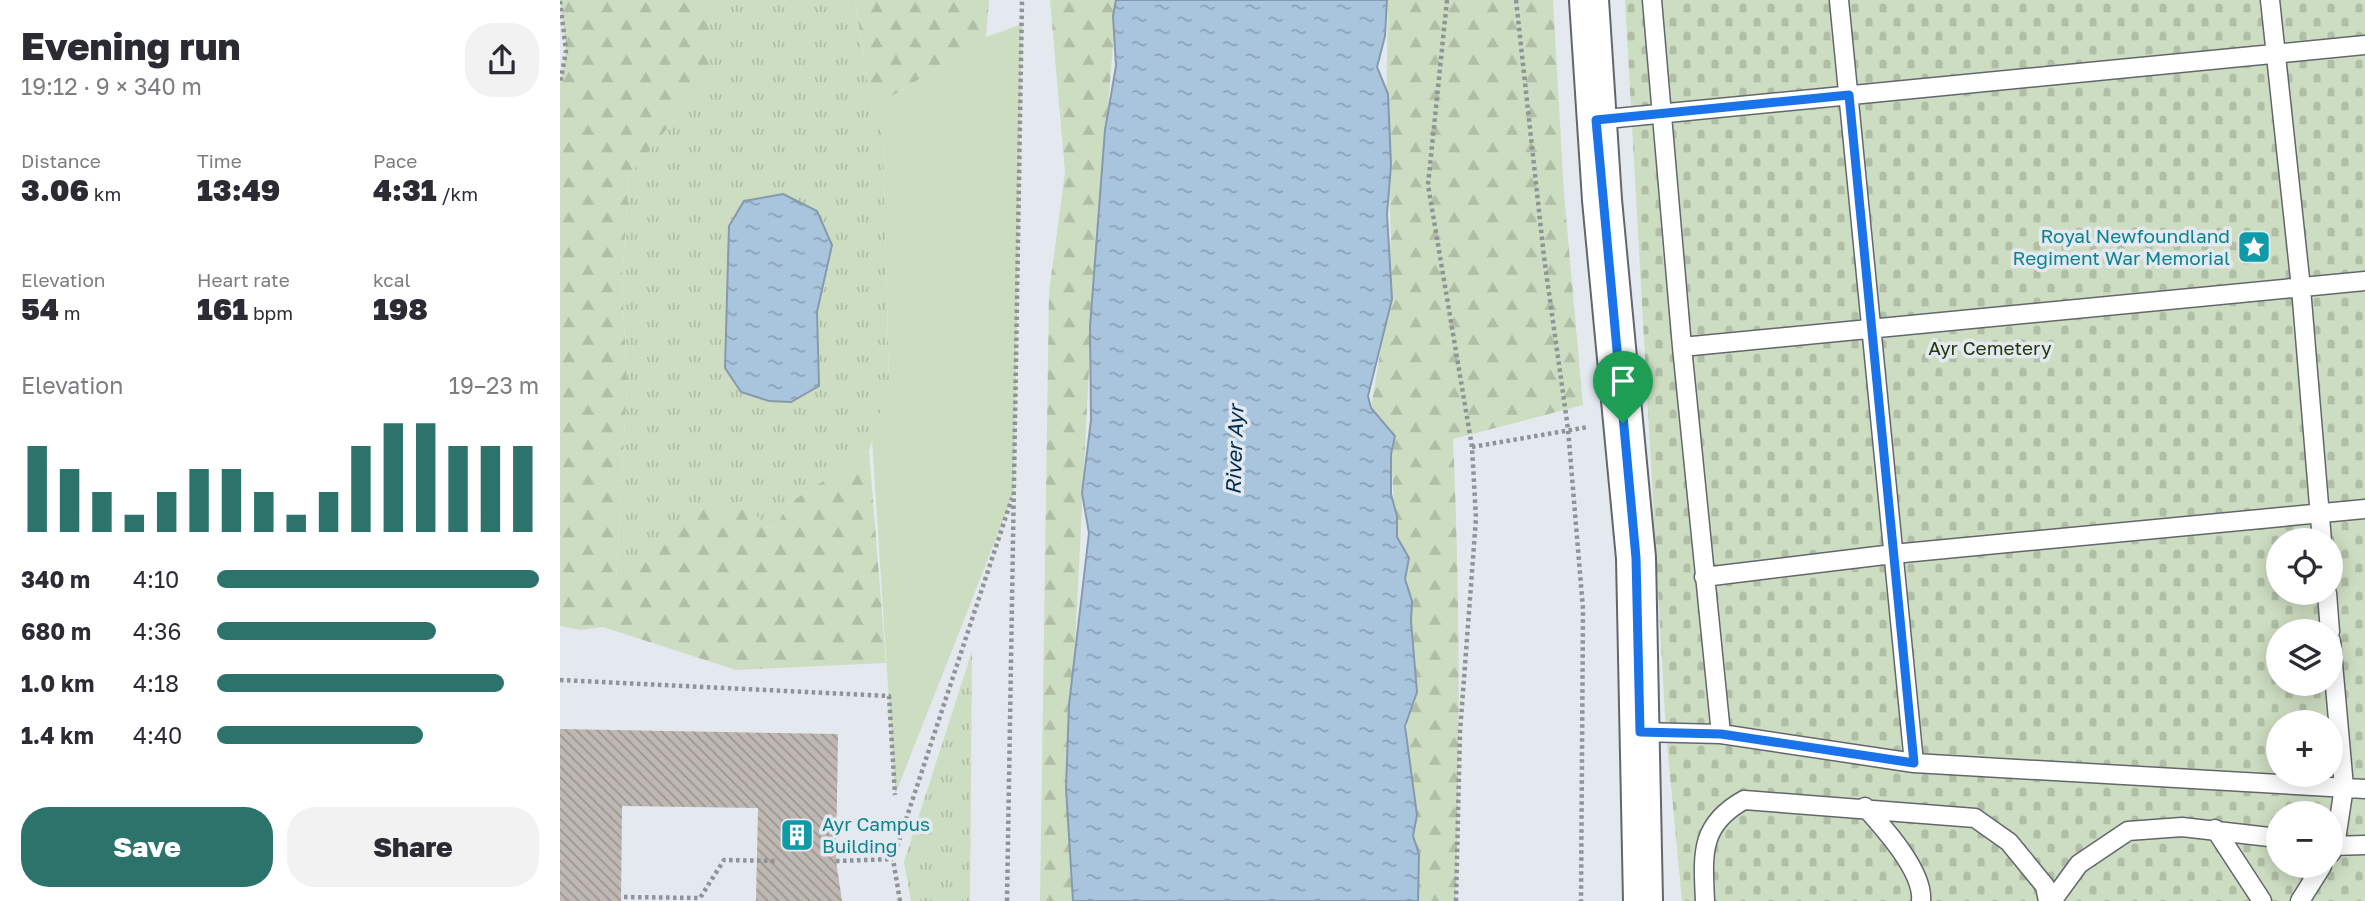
<!DOCTYPE html>
<html lang="en">
<head>
<meta charset="utf-8">
<style>
	:root { --surface:#fff; --page:#f2f2f3; --text:#2b2b33; --muted:#7c7c81; --accent:#2c736b }
	body { margin:0; font-family:"Golos Text",sans-serif; background:var(--page); color:var(--text); height:100vh; display:flex; flex-direction:column; font-size:26px; white-space:nowrap }
	* { box-sizing:border-box; margin:0 }
	p { font-size:23px; color:var(--muted) }
	.icon { flex:none; width:38px; height:38px; fill:none; stroke:currentColor; stroke-width:2; stroke-linecap:round; stroke-linejoin:round }
	.map { position:relative; flex:1; overflow:hidden }
	.drawer { display:flex; flex-direction:column; background:var(--surface); width:560px }
	.drawer>* { flex:none }
	.buttons { position:absolute; left:1706px; top:528px; display:grid; gap:14px }
	.buttons a { display:grid; place-items:center; width:77px; height:77px; border-radius:50%; background:var(--surface); box-shadow:0 4px 18px #0003; font-size:35px }
	.pin { position:absolute; display:grid; place-items:center; width:60px; height:60px; color:#fff; margin:-72px -30px; border-radius:50% 50% 50% 0; rotate:-45deg; box-shadow:0 0 7px #0007 }
	.pin .icon { rotate:45deg }
	.round { display:grid; place-items:center; flex:none; width:74px; height:74px; border-radius:28px; background:var(--page) }
	.summary { display:flex; align-items:center; justify-content:space-between; height:119px; padding:0 21px }
	h1 { font-size:38px; font-weight:800; line-height:52px }
	.stats { display:grid; grid-template-columns:repeat(3,1fr); gap:10px; height:119px; padding:7px 21px }
	.stats div { display:grid; align-content:center }
	.stats b { font-size:30px; font-weight:800 }
	.stats small { font-size:19px; font-weight:400 }
	.stats p { font-size:19px }
	.chart { height:196px; padding:14px 21px }
	.chart p { display:flex; justify-content:space-between }
	.chart svg { width:100%; height:126px; margin-top:7px; stroke:var(--accent); stroke-width:6 }
	.cta { display:flex; gap:14px; margin-top:auto; padding:14px 21px }
	.cta a { flex:1; height:80px; border-radius:28px; background:var(--accent); color:#fff; font-size:28px; font-weight:800; line-height:80px; text-align:center }
	.cta a+a { background:var(--page); color:var(--text) }
	ul { padding:0 21px; list-style:none; font-size:23px }
	li { display:grid; grid-template-columns:112px 84px 1fr; align-items:center; height:52px }
	li i { height:18px; border-radius:9px; background:var(--accent) }
	main { display:flex; flex:1; min-height:0 }
	.map>svg:first-child { display:block }
	.grass { fill:url(#grass-tufts) }
	.forest { fill:url(#forest-firs) }
	.cemetery { fill:url(#cemetery-stones); fill-rule:evenodd }
	.garden { fill:#cdddc1 }
	.water { fill:url(#water-ripples); stroke:#859aac; stroke-width:2 }
	.building { fill:url(#building-back-hatch) }
	.lines { fill:none; stroke-linecap:round; stroke-linejoin:round }
	.service-casing { stroke:#63676d; stroke-width:21 }
	.primary-casing { stroke:#63676d; stroke-width:42 }
	.path { stroke:#909499; stroke-width:4.5; stroke-dasharray:3.5 3.5; stroke-linecap:butt }
	.service { stroke:#fff; stroke-width:18 }
	.primary { stroke:#fff; stroke-width:38 }
	.route-casing { stroke:#fff; stroke-width:14 }
	.route { stroke:#1a73e8; stroke-width:9 }
	.labels { text-anchor:middle; stroke-width:7; stroke-linejoin:round; paint-order:stroke }
	.culture-label { font-size:19px; fill:#0d838f; stroke:#e4e9f0; text-anchor:end }
	.park-label { font-size:19px; fill:#223909; stroke:#e4e9f0 }
	.water-label { font-size:21px; font-style:italic; fill:#002d4e; stroke:#e4e9f0 }
</style>
</head>
<body>
<main>
<section class="drawer">
<div class="summary"><div><h1>Evening run</h1><p>19:12 · 9 × 340 m</p></div><a class="round"><svg class="icon" aria-label="share" viewBox="0 0 24 24"><path d="M12 15V3M7 8l5-5 5 5M5 13v7h14v-7"/></svg></a></div>
<div class="stats">
<div><p>Distance</p><b>3.06<small> km</small></b></div>
<div><p>Time</p><b>13:49</b></div>
<div><p>Pace</p><b>4:31<small> /km</small></b></div>
</div>
<div class="stats">
<div><p>Elevation</p><b>54<small> m</small></b></div>
<div><p>Heart rate</p><b>161<small> bpm</small></b></div>
<div><p>kcal</p><b>198</b></div>
</div>
<div class="chart"><p><span>Elevation</span>19–23 m</p>
<svg viewBox="0 0 160 44" preserveAspectRatio="none"><path d="M5 44V14M15 44V22M25 44V30M35 44V38M45 44V30M55 44V22M65 44V22M75 44V30M85 44V38M95 44V30M105 44V14M115 44V6M125 44V6M135 44V14M145 44V14M155 44V14"/></svg>
</div>
<ul>
<li><b>340 m</b>4:10<i style="width:100%"></i></li>
<li><b>680 m</b>4:36<i style="width:68%"></i></li>
<li><b>1.0 km</b>4:18<i style="width:89%"></i></li>
<li><b>1.4 km</b>4:40<i style="width:64%"></i></li>
</ul>
<div class="cta"><a>Save</a><a>Share</a></div>
</section>
<div class="map">
<svg width="1805" height="901" viewBox="0 0 1805 901">
	<defs>
		<pattern id="grass-tufts" width="24" height="20" patternUnits="userSpaceOnUse" patternTransform="scale(1.75)"><rect width="24" height="20" fill="#cdddc1"/><path d="M3 7l-1-3M5 7V3M7 7l1-3M15 17l-1-3M17 17v-4M19 17l1-3" fill="none" stroke="#b0bea6"/></pattern>
		<pattern id="forest-firs" width="22" height="20" patternUnits="userSpaceOnUse" patternTransform="scale(1.75)"><rect width="22" height="20" fill="#cdddc1"/><path d="M5 1l3.5 6h-7zM16 11l3.5 6h-7z" fill="#b0bea6"/></pattern>
		<pattern id="cemetery-stones" width="16" height="16" patternUnits="userSpaceOnUse" patternTransform="scale(1.75)"><rect width="16" height="16" fill="#cdddc1"/><path d="M2 7V4a2 2 0 0 1 4 0v3zM10 15v-3a2 2 0 0 1 4 0v3z" fill="#b0bea6"/></pattern>
		<pattern id="water-ripples" width="26" height="14" patternUnits="userSpaceOnUse" patternTransform="scale(1.75)"><rect width="26" height="14" fill="#a9c5de"/><path d="M2 4q2-2 4 0t4 0M15 11q2-2 4 0t4 0" fill="none" stroke="#8aa1b5"/></pattern>
		<pattern id="building-back-hatch" width="6" height="6" patternUnits="userSpaceOnUse" patternTransform="scale(1.75)"><rect width="6" height="6" fill="#beb7b2"/><path d="M-1 5l2 2M0 0l6 6M5-1l2 2" fill="none" stroke="#9b9692"/></pattern>
	</defs>
	<rect width="100%" height="100%" fill="#e4e9f0"/>
	<path class="grass" d="M149,0h146l17,109 11,27 6,246 -20,69 -81,53 -12,23 -12,-1 -148,55 11,-196 -5,-106 7,-103 80,-100z
		M412,651l-2,250h-59l-7,-39z"/>
	<path class="forest" d="M0,0h149v76l-80,100 -7,103 5,106 -11,195 82,-69 48,-11 18,26 12,1 12,-23 81,-53 17,212 -150,7 -133,-43 -22,3 -21,-4v-542l6,-33z
		M295,0h134l-3,37 -114,72z
		M490,0h67l-23,269 -19,377 -6,209 5,46h-34l9,-609 16,-120z
		M828,0h165l11,194 19,211 -130,34c7,154 7,308 3,462h-39l-26,-447 -20,-46 12,-73 8,-98 -5,-123z"/>
	<path class="cemetery" d="M1065,0h740v901h-683l-16,-168zM1718,541h53v52h-53zM1718,632h53v52h-53zM1718,723h53v52h-53zM1718,814h53v52h-53z"/>
	<path class="garden" d="M462,24l-8,469 -119,302 -23,-355 17,-58 -6,-246 -11,-27 114,-72z"/>
	<path class="water" d="M556,0h271l-2,36 -8,31 11,27 3,71 -4,49 5,85 -24,97 3,12 24,28 -4,18v40l6,22v21l12,21 -4,21 7,22 -1,20 6,71 -12,34 12,89 -4,21 6,18 -1,47h-345l-7,-113 3,-83 20,-172 -7,-40 9,-73 -1,-93 15,-197 11,-64 -3,-50z
		M223,194l34,17 15,34 -15,67 2,74 -28,16 -22,-1 -28,-9 -16,-24 4,-142 15,-25z"/>
	<path class="building" d="M0,729l278,5 -2,127 6,40h-86l2,-93 -136,-2 -1,95h-61z"/>
	<g class="lines">
		<defs>
			<path id="service" d="M1092,0l30,347 39,387 193,29 451,26
				M1279,0l75,763
				M1710,0l31,288 21,253
				M1036,120l769,-75
				M1122,347l683,-66
				M1144,577l189,-23 472,-45
				M1767,593l3,39
				M1771,641l13,146 -9,59 -4,7
				M1080,732l81,2
				M1305,807c19,21 59,65 56,94
				M1655,829l47,72
				M1771,846l34,-1
				M1145,901c-2,-46 -6,-76 39,-101l231,18 34,24 36,44 3,15
				M1492,901l27,-37 49,-33 54,-4 96,11
				M1740,901l22,-35"/>
			<path id="primary" d="M1029,0l13,200 34,358 7,343"/>
		</defs>
		<use href="#service" class="service-casing"/>
		<use href="#primary" class="primary-casing"/>
		<path class="path" d="M887,0l-19,185 44,262 4,71 -16,214 -4,169
			M956,0l28,257 24,172 15,180 -2,292
			M0,1l6,50 -6,33
			M912,447l116,-20
			M0,680l329,16 6,99
			M276,861l57,-2
			M64,897l76,1 24,-38 53,1
			M340,901l-7,-42 119,-361
			M447,901l15,-901"/>
		<use href="#service" class="service"/>
		<use href="#primary" class="primary"/>
	</g>
	<g class="lines">
		<defs>
			<path id="route" d="M1289,95l65,668 -193,-29 -81,-2 -4,-174 -40,-438z"/>
		</defs>
		<use href="#route" class="route-casing"/>
		<use href="#route" class="route"/>
	</g>
	<defs>
		<symbol id="sight-square" viewBox="-11 -11 22 22"><rect x="-9" y="-9" width="18" height="18" rx="4" fill="#0f9aa8" stroke="#e4e9f0"/><path d="M0-6L1.8-2.2L6-1.7L2.9 1.2L3.7 5.4L0 3.3L-3.7 5.4L-2.9 1.2L-6-1.7L-1.8-2.2Z" fill="#fff"/></symbol>
		<symbol id="building-square" viewBox="-11 -11 22 22"><rect x="-9" y="-9" width="18" height="18" rx="4" fill="#0f9aa8" stroke="#e4e9f0"/><path d="M-4-6H4V6H1V3H-1V6H-4ZM-2.5-4.3h1.7v1.8h-1.7ZM.8-4.3h1.7v1.8H.8ZM-2.5-1h1.7V.8h-1.7ZM.8-1h1.7V.8H.8Z" fill="#fff"/></symbol>
	</defs>
	<g fill-rule="evenodd">
		<use href="#sight-square" x="1675" y="228" width="38" height="38"/>
		<use href="#building-square" x="218" y="816" width="38" height="38"/>
	</g>
	<g class="labels">
		<g class="culture-label">
			<text x="1670" y="243">Royal Newfoundland<tspan x="1670" dy="22">Regiment War Memorial</tspan></text>
			<text x="262" y="831" text-anchor="start">Ayr Campus<tspan x="262" dy="22">Building</tspan></text>
		</g>
		<g class="park-label">
			<text x="1430" y="355">Ayr Cemetery</text>
		</g>
		<g class="water-label">
			<text transform="translate(675 450) rotate(-88)" y="7">River Ayr</text>
		</g>
	</g>
</svg>
<div class="buttons">
<a><svg class="icon" aria-label="locate" viewBox="0 0 24 24"><circle cx="12" cy="12" r="6"/><path d="M12 2v4M12 18v4M2 12h4M18 12h4"/></svg></a>
<a><svg class="icon" aria-label="layers" viewBox="0 0 24 24"><path d="M12 4l9 5-9 5-9-5zM3 14l9 5 9-5"/></svg></a>
<a>+</a>
<a>−</a>
</div>
<div class="pin" style="left:1063px;top:423px;background:#1e9e55"><svg class="icon" aria-label="arrive" viewBox="0 0 24 24"><path d="M6 21V4h12l-3 4 3 4H6"/></svg></div>
</div>
</main>
</body>
</html>
